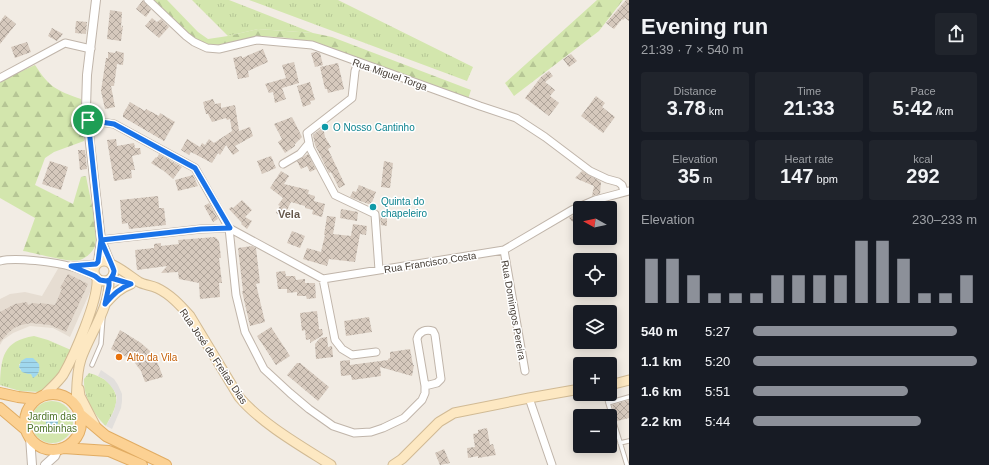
<!DOCTYPE html>
<html lang="en">
<head>
<meta charset="utf-8">
<style>
	:root { --surface:#171b24; --page:#20242c; --text:#f1f3f6; --muted:#9ea1a6; --accent:#8c9099 }
	body { margin:0; font-family:Arial,sans-serif; background:var(--page); color:var(--text); height:100vh; display:flex; flex-direction:column; font-size:15px; white-space:nowrap }
	* { box-sizing:border-box; margin:0 }
	p { font-size:13px; color:var(--muted) }
	.icon { flex:none; width:22px; height:22px; fill:none; stroke:currentColor; stroke-width:2; stroke-linecap:round; stroke-linejoin:round }
	.map { position:relative; flex:1; overflow:hidden }
	.side { display:flex; flex-direction:column; background:var(--surface); width:360px }
	.side>* { flex:none }
	.needle { width:26px; rotate:278deg }
	.fabs { position:absolute; left:573px; top:201px; display:grid; gap:8px }
	.fabs a { display:grid; place-items:center; width:44px; height:44px; border-radius:4px; background:var(--surface); box-shadow:0 2px 10px #0003; font-size:20px }
	.pin { position:absolute; display:grid; place-items:center; width:34px; height:34px; color:#fff; margin:-17px; border:2px solid #fff; border-radius:50%; box-shadow:0 1px 4px #0007 }
	.round { display:grid; place-items:center; flex:none; width:42px; height:42px; border-radius:4px; background:var(--page) }
	.headline { display:flex; align-items:center; justify-content:space-between; height:68px; padding:0 12px }
	h1 { font-size:22px; font-weight:700; line-height:30px }
	.stats { display:grid; grid-template-columns:repeat(3,1fr); gap:6px; height:68px; padding:4px 12px }
	.stats div { display:grid; align-content:center; border-radius:4px; background:var(--page); text-align:center }
	.stats b { font-size:20px; font-weight:700 }
	.stats small { font-size:11px; font-weight:400 }
	.stats p { font-size:11px }
	.chart { height:112px; padding:8px 12px }
	.chart p { display:flex; justify-content:space-between }
	.chart svg { width:100%; height:72px; margin-top:4px; stroke:var(--accent); stroke-width:6 }
	ul { padding:0 12px; list-style:none; font-size:13px }
	li { display:grid; grid-template-columns:64px 48px 1fr; align-items:center; height:30px }
	li i { height:10px; border-radius:5px; background:var(--accent) }
	main { display:flex; flex:1; min-height:0 }
	.map>svg:first-child { display:block }
	.residential { fill:#e6ddd2 }
	.grass { fill:url(#grass-tufts); fill-rule:evenodd }
	.forest { fill:url(#forest-firs) }
	.garden { fill:#d3e6ad }
	.parking { fill:#e2dfdc }
	.water { fill:url(#water-rules) }
	.building { fill:url(#building-cross-hatch) }
	.lines { fill:none; stroke-linecap:round; stroke-linejoin:round }
	.service-casing { stroke:#c0b5aa; stroke-width:5.5 }
	.minor-casing { stroke:#c0b5aa; stroke-width:9 }
	.tertiary-casing { stroke:#c0b5aa; stroke-width:10 }
	.secondary-casing { stroke:#d1ba94; stroke-width:11 }
	.primary-casing { stroke:#e1ac63; stroke-width:12 }
	.service { stroke:#fff; stroke-width:3.5 }
	.minor { stroke:#fff; stroke-width:7 }
	.tertiary { stroke:#fff; stroke-width:8 }
	.secondary { stroke:#fde8c2; stroke-width:9 }
	.primary { stroke:#fcd193; stroke-width:10 }
	.route-casing { stroke:#fff; stroke-width:8 }
	.route { stroke:#1a73e8; stroke-width:5 }
	.culture-dot { fill:#0f9aa8; stroke:#fff; stroke-width:1.5 }
	.food-dot { fill:#e8710a; stroke:#fff; stroke-width:1.5 }
	.labels { text-anchor:middle; stroke-width:3; stroke-linejoin:round; paint-order:stroke }
	.street-label { font-size:10px; fill:#443c34; stroke:#fff }
	.culture-label { font-size:10px; fill:#0d838f; stroke:#fff; text-anchor:start }
	.food-label { font-size:10px; fill:#c56008; stroke:#fff; text-anchor:start }
	.park-label { font-size:10px; fill:#4e7429; stroke:#fff }
	.neighbourhood-label { font-size:11px; font-weight:bold; fill:#66584c; stroke:#fff }
</style>
</head>
<body>
<main>
<div class="map">
<svg width="629" height="465" viewBox="0 0 629 465">
	<defs>
		<pattern id="grass-tufts" width="24" height="20" patternUnits="userSpaceOnUse"><rect width="24" height="20" fill="#d3e6ad"/><path d="M3 7l-1-3M5 7V3M7 7l1-3M15 17l-1-3M17 17v-4M19 17l1-3" fill="none" stroke="#b6c695"/></pattern>
		<pattern id="forest-firs" width="22" height="20" patternUnits="userSpaceOnUse"><rect width="22" height="20" fill="#d3e6ad"/><path d="M5 1l3.5 6h-7zM16 11l3.5 6h-7z" fill="#b6c695"/></pattern>
		<pattern id="water-rules" width="6" height="5" patternUnits="userSpaceOnUse"><rect width="6" height="5" fill="#a0d8ee"/><path d="M0 2.5h6" fill="none" stroke="#8bbacd"/></pattern>
		<pattern id="building-cross-hatch" width="8" height="8" patternUnits="userSpaceOnUse"><rect width="8" height="8" fill="#d6c9bd"/><path d="M0 0l8 8M0 8l8-8" fill="none" stroke="#afa49a"/></pattern>
	</defs>
	<rect width="100%" height="100%" fill="#f2ece4"/>
	<path class="residential" d="M59,267l31,11 4,5 -24,54 -17,-9 -23,-2 -17,7 -10,7 -3,5v-46l10,-5 15,-2 17,4z"/>
	<path class="grass" d="M192,0h37l84,33 -55,-4 -30,7z
		M249,0h89l135,67 -6,14z
		M34,336l14,4 23,10c-7,16 -16,30 -30,42l-21,-1 -20,-6c1,-28 3,-44 34,-49zM19,364h20v8l-8,1 -11,-3z
		M89,373c8,2 14,5 20,10 14,16 5,27 -3,43 -12,-11 -23,-30 -22,-47z"/>
	<path class="forest" d="M153,0h14l31,32 10,7 20,-3 30,-7 55,4 19,4 139,53 -3,9 -145,-54c-16,-5 -51,-10 -67,-8 -15,3 -34,13 -49,8 -20,-7 -39,-30 -54,-45z
		M597,0h26l-24,31 -85,65 -9,-13z
		M35,65c15,23 21,25 46,34l3,42 -30,11 -9,6 -10,27 38,19 8,-27 5,-1c3,17 13,54 9,70 -2,6 -9,12 -15,14 -12,3 -44,-7 -57,-9l12,-33 -35,-20v-117z"/>
	<path class="garden" d="M31 422a21 21 0 1 1 42 0a21 21 0 1 1-42 0Z"/>
	<path class="parking" d="M101,370l13,9 4,6 4,9v7l-1,7 -9,21 -6,-3 8,-15 3,-13 -2,-6 -5,-7 -6,-6 -6,-3z"/>
	<path class="water" d="M26,358h7l6,6c1,6 0,11 -6,14l-2,-4h-3l-6,-2 -3,-5 2,-6z
		M46 422a6 6 0 1 1 12 0a6 6 0 1 1-12 0Z"/>
	<path class="building" d="M143,0l8,10 -5,7 -10,-8z
		M626,0h3v21l-4,-3 -2,2 -1,-1 -8,10 -8,-6z
		M110,10l12,2 -1,16 2,-3 -2,16 -14,-2z
		M5,15l11,9 -16,20v-22z
		M152,18l5,4 4,-3 8,8 -10,11 -14,-12z
		M76,21l11,1 -1,12 -11,-1z
		M52,28l11,6 -6,7 -9,-5z
		M27,42l4,10 -16,6 -4,-11z
		M263,49l5,13 -20,9 1,6 -11,2 -5,-21 9,-2v2z
		M116,51l8,2 -1,12 -6,-1 -3,22h-3l4,21 -10,2 -4,-18 5,-33h2v-6l7,1z
		M316,52l4,1 3,12 -8,2 -4,-14z
		M571,54l6,7 -8,6 -6,-8z
		M294,62l5,21 -17,5 4,11 -11,4 -2,-11 -4,1 -4,-9 21,-6 -4,-13z
		M338,63l6,26 -16,4 -1,-4h-2l-5,-22z
		M549,71l4,5 -8,6 10,8 -5,6 9,7 -10,13 -24,-18 16,-21z
		M310,82l5,18 -5,1 1,3 -8,3 -6,-21z
		M596,96l9,7 -3,4 13,10 -12,16 -22,-17z
		M213,99l2,5 6,-1v5l14,-3 4,26 11,-4 3,9 -18,10 4,5 -6,4 -7,-10 -6,10 -2,-2 -6,10 -21,-11 -2,3 -8,-5 6,-11 13,8 2,-4 3,2 4,-6 5,4 18,-12 -2,-12 -3,1 -1,-2 -14,4 -4,-8h-2l-3,-12z
		M130,102l15,9 1,-2 13,7 1,-3 15,9 -11,19 -41,-24v-3z
		M292,117l10,20 -7,7v2l-10,7 -7,-11 4,-3 -8,-15z
		M323,127l2,10 6,10 -3,2 17,36 -6,3 -8,-16 -2,1 -14,-28 -2,-10z
		M116,139l1,7 17,-3 1,5h5l1,6 -9,2 3,14h-4l1,8 -18,3 -7,-41z
		M78,150h7l2,19 -7,1z
		M159,154l23,13 -9,12 -9,-8 -13,-8 5,-6 1,1z
		M308,154l8,15 -6,3 -3,-6 -6,3 -4,-8z
		M271,156l5,12 -14,6 -5,-13z
		M50,161l18,6 -7,23 -19,-6z
		M384,161l9,2 -3,25 -9,-1z
		M281,171l8,5 -5,8 25,6 -1,4 7,2 -1,5 11,3 -3,13 -10,-3 1,-4 -8,-2v-2l-14,-4 -8,16 -7,-5 4,-7 -2,-1 5,-7 -13,-10z
		M582,171l19,11 -1,12 -8,2 2,-10 -19,-8z
		M193,175l5,11 -20,5 -3,-11z
		M359,185l17,7 -5,13 -21,-8 3,-6 3,1z
		M158,196l1,12h5l2,17 -37,4 -1,-6 -6,1 -2,-24z
		M242,200l10,10 -7,7 7,4 -5,8 -6,-5 1,-1 -13,-14 2,-2 2,1z
		M209,203l9,16 -5,3 -9,-16z
		M341,209l17,3 -1,9 -17,-3z
		M575,214l5,5v10l-11,-11z
		M380,215l7,1v10l-6,-1z
		M327,216l9,1 -3,17 18,2 2,-12 14,2 -1,9 -6,-1 -5,28 -26,-3 -2,7 -24,-7 4,-11 14,4 4,-17h-1z
		M292,231l13,5 -5,12 -13,-5z
		M215,237l4,4 2,17h-2l3,25h-3l1,14 -20,2 -1,-16 -20,-4 -1,-7 -17,1 6,-7 -30,4 -2,-20 19,-2v-4l7,-1v3l18,-2 -1,-4z
		M252,246l4,2 4,35 -4,1 9,38 -15,4 -8,-35h1l-5,-43z
		M285,271l1,5h9l1,4 9,-1v4h10l1,15 -9,1 -1,-3h-9v-4l-10,1v-4h-9l-2,-17z
		M68,274l20,10 -22,48 -16,-7 -19,-2 -10,2 -7,3 -6,5 -8,9v-30l15,-8 12,-2 1,3 5,-2 7,1v-1l15,2 7,-16 -2,-1z
		M317,311l2,18h3l1,6 -13,8v-4l-4,1 -1,-10 -3,1 -2,-18z
		M369,317l3,15 -26,4 -2,-15z
		M271,327l19,29 -14,9 -19,-29z
		M120,330l21,13 9,8 6,8 7,18 -18,5 -4,-11 -6,-8 -6,-5 -18,-9z
		M327,337l1,10 4,-1 1,11 -17,2 -1,-15 5,-6z
		M410,349l3,16h1l-2,11 -32,-9 1,9 -29,4 -1,-5 -10,1 -1,-15 10,-1v5l38,-5v-1l2,-1v-6z
		M297,363h3l29,24 -11,14 -31,-26z
		M629,400v18l-12,3 -5,-16z
		M487,428l3,17 3,-1 3,11 -18,3v-2l-10,2 -1,-10 8,-1 -2,-13 5,-1v-3z
		M444,449l6,14 -10,2 -5,-12z"/>
	<g class="lines">
		<defs>
			<path id="service" d="M92,365l9,-21 2,-28
				M606,394l2,9 21,-6
				M608,403l19,62
				M620,443l9,-2"/>
			<path id="minor" d="M148,0l38,36 8,6 13,6 12,1 38,-9 55,5 168,61 36,12 29,19 45,34 17,8 11,3 4,3 2,6
				M358,62l-3,9 -3,27 -45,35 3,15 25,47 40,19 4,56
				M0,78l65,-35 26,6
				M87,120l27,4 81,44 34,60 7,67 9,37 19,37 26,24 19,16 24,17 21,7 17,-1 12,-4 21,-10 18,-18 3,-7v-7l12,-3 4,-4 -6,-44 -2,-4c-7,-2 -14,0 -16,8l8,47
				M283,164l17,-10 9,-11
				M229,228l94,51 181,-29 68,-40 23,-10 34,-9
				M101,240l100,-11 28,-1
				M504,250l21,121
				M0,261c15,-4 56,1 72,6 8,2 16,6 23,9
				M73,266l23,-2
				M323,279l12,61 7,9 10,6 24,-3
				M529,398l23,67"/>
			<path id="tertiary" d="M96,0l-9,75 -1,33 15,132 9,22
				M98,262l3,-22
				M30,437l2,28
				M45,465l10,-9 3,-7"/>
			<path id="secondary" d="M94 271a10 10 0 1 1 20 0a10 10 0 1 1-20 0Z
				M113,265c10,5 17,11 26,17 5,3 12,3 18,6 13,6 23,17 33,28l49,81c23,27 62,49 92,68
				M106,303c8,-9 14,-15 25,-19
				M610,385l19,-5
				M79,389l1,7 16,31
				M44,395c6,-6 14,-13 19,-20 11,-19 36,-76 34,-97
				M76,405c1,-15 0,-31 5,-46 9,-26 29,-51 28,-79
				M393,465l9,-6 37,-37 15,-9 75,-15 51,-9"/>
			<path id="primary" d="M0,393l18,4 18,2
				M25 422a28 28 0 1 1 56 0a28 28 0 1 1-56 0Z
				M0,408l26,22
				M80,414l26,22 60,29
				M63,448l46,3 33,14"/>
		</defs>
		<use href="#service" class="service-casing"/>
		<use href="#minor" class="minor-casing"/>
		<use href="#tertiary" class="tertiary-casing"/>
		<use href="#secondary" class="secondary-casing"/>
		<use href="#primary" class="primary-casing"/>
		<use href="#service" class="service"/>
		<use href="#minor" class="minor"/>
		<use href="#tertiary" class="tertiary"/>
		<use href="#secondary" class="secondary"/>
		<use href="#primary" class="primary"/>
	</g>
	<g class="lines">
		<defs>
			<path id="route" d="M88,120l13,120 -3,22 -2,2 -25,2 24,10 5,4 6,1 3,-1v6l-4,18c8,-9 14,-16 26,-20l-20,-6c2,-3 3,-4 3,-7 0,-2 -11,-26 -13,-31l100,-11 29,-1 -35,-60 -81,-44 -26,-4"/>
		</defs>
		<use href="#route" class="route-casing"/>
		<use href="#route" class="route"/>
	</g>
	<g class="culture-dot">
		<circle cx="325" cy="127" r="4"/>
		<circle cx="373" cy="207" r="4"/>
	</g>
	<circle class="food-dot" cx="119" cy="357" r="4"/>
	<g class="labels">
		<g class="street-label">
			<text transform="translate(390 74) rotate(19)" y="4">Rua Miguel Torga</text>
			<text transform="translate(430 262) rotate(-9)" y="4">Rua Francisco Costa</text>
			<text transform="translate(514 310) rotate(80)" y="4">Rua Domingos Pereira</text>
			<text transform="translate(214 356) rotate(56)" y="4">Rua José de Freitas Dias</text>
		</g>
		<g class="culture-label">
			<text x="333" y="131">O Nosso Cantinho</text>
			<text x="381" y="205">Quinta do<tspan x="381" dy="12">chapeleiro</tspan></text>
		</g>
		<g class="food-label">
			<text x="127" y="361">Alto da Vila</text>
		</g>
		<g class="park-label">
			<text x="52" y="420">Jardim das<tspan x="52" dy="12">Pombinhas</tspan></text>
		</g>
		<g class="neighbourhood-label">
			<text x="289" y="218">Vela</text>
		</g>
	</g>
</svg>
<div class="fabs">
<a><svg class="needle" viewBox="-14 -14 28 28"><path d="M0-13l5 13h-10z" fill="#e53935"/><path d="M0 13l5-13h-10z" fill="#9ea1a6"/></svg></a>
<a><svg class="icon" aria-label="locate" viewBox="0 0 24 24"><circle cx="12" cy="12" r="6"/><path d="M12 2v4M12 18v4M2 12h4M18 12h4"/></svg></a>
<a><svg class="icon" aria-label="layers" viewBox="0 0 24 24"><path d="M12 4l9 5-9 5-9-5zM3 14l9 5 9-5"/></svg></a>
<a>+</a>
<a>−</a>
</div>
<div class="pin" style="left:88px;top:120px;background:#1e9e55"><svg class="icon" aria-label="arrive" viewBox="0 0 24 24"><path d="M6 21V4h12l-3 4 3 4H6"/></svg></div>
</div>
<section class="side">
<div class="headline"><div><h1>Evening run</h1><p>21:39 · 7 × 540 m</p></div><a class="round"><svg class="icon" aria-label="share" viewBox="0 0 24 24"><path d="M12 15V3M7 8l5-5 5 5M5 13v7h14v-7"/></svg></a></div>
<div class="stats">
<div><p>Distance</p><b>3.78<small> km</small></b></div>
<div><p>Time</p><b>21:33</b></div>
<div><p>Pace</p><b>5:42<small> /km</small></b></div>
</div>
<div class="stats">
<div><p>Elevation</p><b>35<small> m</small></b></div>
<div><p>Heart rate</p><b>147<small> bpm</small></b></div>
<div><p>kcal</p><b>292</b></div>
</div>
<div class="chart"><p><span>Elevation</span>230–233 m</p>
<svg viewBox="0 0 160 44" preserveAspectRatio="none"><path d="M5 44V17M15 44V17M25 44V27M35 44V38M45 44V38M55 44V38M65 44V27M75 44V27M85 44V27M95 44V27M105 44V6M115 44V6M125 44V17M135 44V38M145 44V38M155 44V27"/></svg>
</div>
<ul>
<li><b>540 m</b>5:27<i style="width:91%"></i></li>
<li><b>1.1 km</b>5:20<i style="width:100%"></i></li>
<li><b>1.6 km</b>5:51<i style="width:69%"></i></li>
<li><b>2.2 km</b>5:44<i style="width:75%"></i></li>
</ul>
</section>
</main>
</body>
</html>
